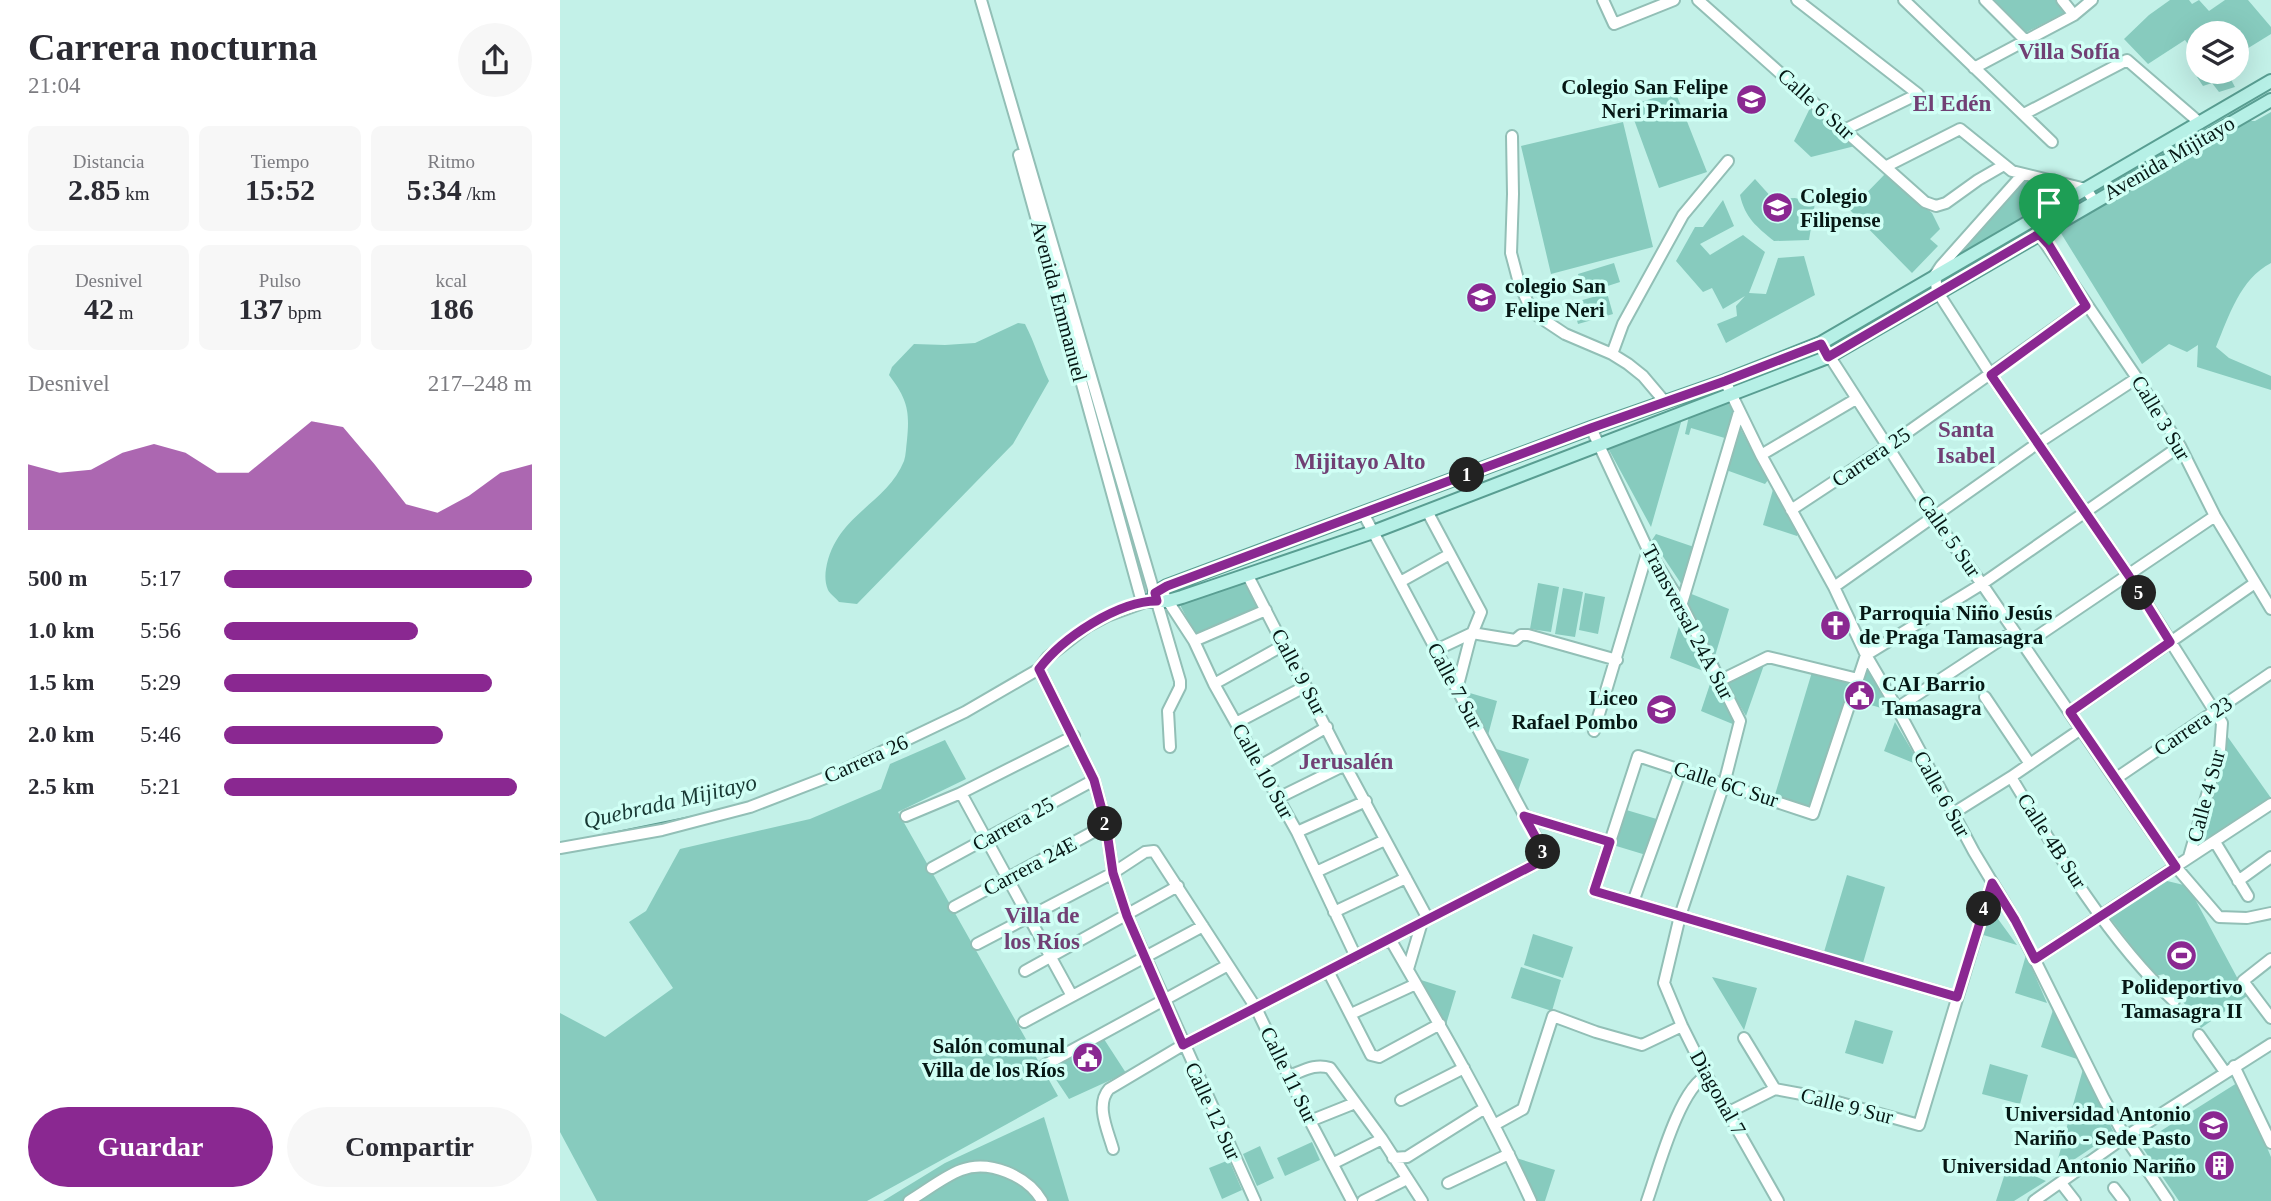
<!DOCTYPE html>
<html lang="es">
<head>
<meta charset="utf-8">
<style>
	:root { --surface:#fff; --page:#f7f7f7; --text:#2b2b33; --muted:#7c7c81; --accent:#8a2891 }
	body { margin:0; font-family:"Times New Roman",serif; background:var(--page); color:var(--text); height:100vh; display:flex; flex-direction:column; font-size:26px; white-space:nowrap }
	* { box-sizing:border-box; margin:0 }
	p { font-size:23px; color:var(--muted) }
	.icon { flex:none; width:38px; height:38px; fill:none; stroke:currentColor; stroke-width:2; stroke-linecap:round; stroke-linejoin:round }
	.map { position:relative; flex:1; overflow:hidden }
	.drawer { display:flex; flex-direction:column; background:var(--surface); width:560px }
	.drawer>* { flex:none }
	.tools { position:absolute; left:1626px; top:21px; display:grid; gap:14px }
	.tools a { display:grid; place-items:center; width:63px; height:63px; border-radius:50%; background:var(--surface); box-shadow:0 7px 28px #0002; font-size:35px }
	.pin { position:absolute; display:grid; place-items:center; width:60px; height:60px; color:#fff; margin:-72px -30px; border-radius:50% 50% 50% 0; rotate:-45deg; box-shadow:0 0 7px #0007 }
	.pin .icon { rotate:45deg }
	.km { position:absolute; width:35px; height:35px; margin:-18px; border-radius:50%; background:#222; color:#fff; font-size:19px; line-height:35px; text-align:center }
	.round { display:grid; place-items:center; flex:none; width:74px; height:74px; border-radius:37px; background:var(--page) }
	.summary { display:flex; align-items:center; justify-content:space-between; height:119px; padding:0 28px }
	h1 { font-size:38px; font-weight:700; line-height:52px }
	.figures { display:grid; grid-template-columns:repeat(3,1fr); gap:10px; height:119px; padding:7px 28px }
	.figures div { display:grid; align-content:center; border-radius:10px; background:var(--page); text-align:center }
	.figures b { font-size:30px; font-weight:700 }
	.figures small { font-size:19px; font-weight:400 }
	.figures p { font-size:19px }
	.chart { height:196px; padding:14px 28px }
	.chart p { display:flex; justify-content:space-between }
	.chart svg { width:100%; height:126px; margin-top:7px; fill:var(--accent); opacity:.7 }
	.primary-button { display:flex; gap:14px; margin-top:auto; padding:14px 28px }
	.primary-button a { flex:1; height:80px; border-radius:42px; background:var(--accent); color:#fff; font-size:28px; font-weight:700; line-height:80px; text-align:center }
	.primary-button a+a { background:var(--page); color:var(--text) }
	ul { padding:0 28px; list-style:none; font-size:23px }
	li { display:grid; grid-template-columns:112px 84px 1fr; align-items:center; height:52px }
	li i { height:18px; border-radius:9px; background:var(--accent) }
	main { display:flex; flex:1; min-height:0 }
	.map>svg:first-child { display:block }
	.green { fill:#87cbbe }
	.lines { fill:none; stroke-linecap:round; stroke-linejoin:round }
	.stream { stroke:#579a8e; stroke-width:2.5 }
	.minor-casing { stroke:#92bfb6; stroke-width:14 }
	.major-casing { stroke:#599e92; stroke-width:16 }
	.minor { stroke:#fff; stroke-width:10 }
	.major { stroke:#b6f0e6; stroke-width:12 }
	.route-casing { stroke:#fff; stroke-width:14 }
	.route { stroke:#8a2891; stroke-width:9 }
	.labels { text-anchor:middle; stroke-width:7; stroke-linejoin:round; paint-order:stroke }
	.poi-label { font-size:21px; font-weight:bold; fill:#061815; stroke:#d0fff5; text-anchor:end }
	.street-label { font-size:21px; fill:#061815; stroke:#d0fff5 }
	.neighbourhood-label { font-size:23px; font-weight:bold; fill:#714074; stroke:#d0fff5 }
	.water-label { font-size:23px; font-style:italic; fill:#183934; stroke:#d0fff5 }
</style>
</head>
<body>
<main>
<section class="drawer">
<div class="summary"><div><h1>Carrera nocturna</h1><p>21:04</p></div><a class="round"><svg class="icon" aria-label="share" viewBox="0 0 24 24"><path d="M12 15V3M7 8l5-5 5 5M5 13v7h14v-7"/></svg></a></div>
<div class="figures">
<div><p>Distancia</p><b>2.85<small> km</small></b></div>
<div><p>Tiempo</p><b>15:52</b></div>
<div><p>Ritmo</p><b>5:34<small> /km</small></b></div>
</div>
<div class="figures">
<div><p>Desnivel</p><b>42<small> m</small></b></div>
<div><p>Pulso</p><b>137<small> bpm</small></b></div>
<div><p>kcal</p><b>186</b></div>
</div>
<div class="chart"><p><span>Desnivel</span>217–248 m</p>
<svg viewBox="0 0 160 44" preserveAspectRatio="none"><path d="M0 44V21L10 24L20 23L30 17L40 14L50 17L60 24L70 24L80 15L90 6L100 8L110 21L120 35L130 38L140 32L150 24L160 21V44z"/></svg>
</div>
<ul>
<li><b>500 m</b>5:17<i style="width:100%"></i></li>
<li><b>1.0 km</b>5:56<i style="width:63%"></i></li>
<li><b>1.5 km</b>5:29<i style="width:87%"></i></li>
<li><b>2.0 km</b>5:46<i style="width:71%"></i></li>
<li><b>2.5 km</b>5:21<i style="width:95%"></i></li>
</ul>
<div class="primary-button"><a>Guardar</a><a>Compartir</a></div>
</section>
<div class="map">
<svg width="1711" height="1201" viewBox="0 0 1711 1201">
	<rect width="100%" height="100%" fill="#c3f1e8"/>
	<path class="green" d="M1429,0h68l9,12 -43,22z
		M1610,0h19l3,4 7,-4 10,11 16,-11h23l23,27v7l-34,21 -1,-22h-38v25l-13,-18 -37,24 -24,-25 25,-24z
		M1639,72h28l8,15 -16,5 -7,-9 -9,3 -6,-9 4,-2z
		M1115,91l32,81 -48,16 -30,-82z
		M1250,108l45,38 -44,11 -17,-16z
		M1711,112v151c-31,16 -42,53 -55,84l13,11 42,18v14l-74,-23 1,-22 -11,7 -18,-8 -27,20 -83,-134 189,-109h7z
		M1063,122l30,125 -102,27 -30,-128z
		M1325,174l47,39 8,16 -10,10 8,7 -26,27 -62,-63z
		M1195,179l18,20 22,-1 20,5 -6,37 -35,1c-17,-14 -29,-23 -34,-46z
		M1465,181l49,10 -116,66 1,-5z
		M1163,200l11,26 -34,18 10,11 33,-20 22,17 -16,41 17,1 12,-36 26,-2 11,39 -89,48 -9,-19 20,-8 -1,-10 9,-10 -22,13 -11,-21 -9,4 -27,-31 19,-34h8z
		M1054,263l6,19 -37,12 -5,-20z
		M1047,293l6,21 -35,10 -6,-21z
		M458,323l7,1c10,19 15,38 24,57l-36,63 -156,160 -18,-2c-3,-4 -9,-8 -11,-12 -3,-7 -3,-15 -2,-21 9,-54 61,-65 78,-108 2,-6 2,-14 3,-21 3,-30 0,-41 -18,-65l3,-8 22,-23 31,1 30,-2z
		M1169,399l6,12 -7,28 -37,-11 -2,7 -4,-1 4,-18z
		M1122,419l-31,108 -43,-79z
		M1178,424l30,56 -3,4 -39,-14z
		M1214,486l24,47 -1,3 -34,-11z
		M1096,534l38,13 -12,38 -30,-45z
		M685,580l16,29 -65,27 -16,-31z
		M978,583l21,4 -8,45 -21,-3z
		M1003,588l20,4 -8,45 -20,-3z
		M1025,593l20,4 -7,37 -19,-4z
		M1129,593l40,16 -14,47 -30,-52z
		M1121,619l26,51 -1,2 -36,-14z
		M1305,664l25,38 -2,8 -24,-7 3,-10 -10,-2z
		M1204,665l-18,51 -21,-35z
		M1252,672l40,9 -40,128 -38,-11z
		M1152,678l20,36 3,11 -34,-14z
		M903,691l34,10 -10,38z
		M1335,722l26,44 -37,-15z
		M1665,733l46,65 -74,48z
		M385,740l21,39 -68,33 160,284 -191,105h-270l-37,-69v-119l45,24 68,-49 -44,-66 17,-11 34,-62 130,-30 71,-30 9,-25z
		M933,748l36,11 -11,32z
		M1063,809l37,11 -14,35 -33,-10z
		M1287,875l38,12 -22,76 -39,-11z
		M1603,880l25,6 59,110 -46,32 -37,-54 -9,2 -48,-62z
		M1430,908l27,37 -37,-11z
		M973,934l40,13 -10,31 -39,-13z
		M1466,955l21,48 -32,-10z
		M961,967l40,13 -9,31 -41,-13z
		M1152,977l45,11 -13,42z
		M861,980l35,11 -11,37z
		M1493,1010l27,50 -39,-13z
		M1295,1020l38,11 -10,33 -38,-11z
		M542,1036l24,37 -57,26 -22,-33z
		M1430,1064l38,11 -8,29 -38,-10z
		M1523,1069l31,64 -60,40z
		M1677,1083l8,12 26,62v44h-92l-39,-57z
		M484,1117l25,84h-186l62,-38z
		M752,1142l8,18 -35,16 -8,-18z
		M700,1146l14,32 -17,8 -14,-32z
		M953,1157l42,13 -10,31h-10z
		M669,1160l13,30 -20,9 -13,-31z
		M1448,1164l38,17 -32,20h-18z"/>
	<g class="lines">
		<path class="stream" d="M34,837l107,-22"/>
		<defs>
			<path id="minor" d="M421,0l199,681v6l-12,24 2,36
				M1043,0l11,24 60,-24
				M1138,0l227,202 11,4 10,-3 32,-23 26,-15
				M1237,0l121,94 -74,36
				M1344,0l148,142
				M1425,0l41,41
				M1502,0l12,15
				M1414,68l100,-53 18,-15
				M1464,114l103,-54 73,63
				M952,136l1,58 -2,59 8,30 13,29 33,22 47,20 16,10 15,12 22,26
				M459,155l123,447
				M1327,166l73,-37 52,42 74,18 8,12
				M1463,174l-82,92 -6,9 2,16 54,84 138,201 93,147 -2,27 -31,107
				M1479,234l98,144 43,68 35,70 56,93
				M1261,343l112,174 49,67 133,195 61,88 43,50 28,1 24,-5
				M1052,354l11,-30 60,-109 45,-54
				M1165,381l36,74 73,132 32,68 31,53 77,144 41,68 89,179 21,38 43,64
				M1031,428l57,122 34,55 58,116 -16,63 -44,132 -16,67 18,43 25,50 71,125
				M1201,455l95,-56
				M1231,510l97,-64 198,-140
				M867,511l54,101 -11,27 -13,50
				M687,574l98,191 83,154
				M840,582l50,-28
				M1274,587l204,-144 99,-65
				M604,595l30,46 20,43 83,148 59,125
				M1122,603l57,-191
				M912,633l43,7 6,-5h7l89,25
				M634,641l72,-31
				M1463,646l192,-130
				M876,650l36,-17
				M479,669l55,111 12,45 7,48 14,43 128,285
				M1159,681l49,-24 90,22
				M654,684l70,-39
				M1425,697l45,67
				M1337,708l117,-77
				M1510,712l185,-129
				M676,723l70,-37
				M1034,731l54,-181
				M700,766l67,-39
				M1451,777c45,75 99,165 163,224
				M1555,779l156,-106
				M401,793l111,203
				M718,798l67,-33
				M1392,814l59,-37 70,-48
				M346,816l55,-23 113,-57
				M964,816l86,26
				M737,832l69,-31
				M1655,842l33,54
				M0,848l102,-18 88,-23 83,-32 132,-63 74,-43 9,-12 40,-31 19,-10 41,-15
				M372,868l162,-88
				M756,872l69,-32
				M1678,881l33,-24
				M1073,902l48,-133
				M394,907l152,-82
				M774,912l72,-34
				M830,939c50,86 100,172 141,262
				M417,944l136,-71 32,-21 9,-1 102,157 54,113 42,80
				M1475,959l236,-155
				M1711,959l-28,22 28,37
				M848,969l14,-47
				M465,971l153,-85
				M768,971l43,84 8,2 61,-33
				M1397,997l-363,-106 44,-135 175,58 53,-159 116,-71 198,-138
				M791,1014l65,-30
				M464,1022l179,-96
				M1639,1035l26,37
				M1184,1038l31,51
				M485,1065l183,-100
				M1674,1066l37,77
				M729,1076c14,-5 26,-13 41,-8l52,71 40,62
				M1215,1089l48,9 96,27 73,-242
				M841,1100l63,-32
				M1167,1113l48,-24
				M750,1121l45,-18
				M934,1125l29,-16 30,-93 43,16 46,13 40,-19
				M553,1149c-5,-18 -18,-44 -4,-60l74,-44 364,-187 -184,-345
				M833,1158l14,-1 78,-49
				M774,1163l48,-24
				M888,1183l61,-29
				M1501,1183l14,18
				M1554,1188l10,13
				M349,1201c17,-10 34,-24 52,-31 28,-11 67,6 81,31
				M803,1201l44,-22
				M1087,1201c10,-28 33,-115 60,-125
				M1474,1201l91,-64 146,-93"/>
			<path id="major" d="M595,593l12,-7 424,-158 134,-47 96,-38 450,-262
				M588,601h20l14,-4 191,-65 455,-175 443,-257"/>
		</defs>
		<use href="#minor" class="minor-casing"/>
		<use href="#major" class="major-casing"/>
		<use href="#minor" class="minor"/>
		<use href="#major" class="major"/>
	</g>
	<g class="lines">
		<defs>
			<path id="route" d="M1479,234l10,11 37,61 -95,69 138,201 41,66 -100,70 106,155 -141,92 -20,-39 -23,-37 -35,114 -363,-106 16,-49 -86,-26 23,42 -364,187 -56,-129 -14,-43 -7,-48 -12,-45 -55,-111c23,-31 79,-68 118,-68l-2,-8 12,-7 424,-158 134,-47 96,-37 7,13z"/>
		</defs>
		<use href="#route" class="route-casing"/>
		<use href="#route" class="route"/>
	</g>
	<defs>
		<symbol id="school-disc" viewBox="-11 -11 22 22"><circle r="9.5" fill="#8a2891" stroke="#d0fff5"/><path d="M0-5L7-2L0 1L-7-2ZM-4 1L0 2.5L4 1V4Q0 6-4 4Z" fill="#fff"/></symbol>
		<symbol id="church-disc" viewBox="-11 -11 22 22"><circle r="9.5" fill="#8a2891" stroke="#d0fff5"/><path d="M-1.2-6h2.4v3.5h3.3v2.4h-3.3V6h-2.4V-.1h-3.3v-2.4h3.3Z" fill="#fff"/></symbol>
		<symbol id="civic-disc" viewBox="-11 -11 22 22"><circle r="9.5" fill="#8a2891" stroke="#d0fff5"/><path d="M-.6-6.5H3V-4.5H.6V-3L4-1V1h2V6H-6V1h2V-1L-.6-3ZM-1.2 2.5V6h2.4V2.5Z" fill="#fff"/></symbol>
		<symbol id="stadium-disc" viewBox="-11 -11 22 22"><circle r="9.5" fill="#8a2891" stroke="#d0fff5"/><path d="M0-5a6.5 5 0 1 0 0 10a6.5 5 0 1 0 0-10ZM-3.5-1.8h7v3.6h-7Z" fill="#fff"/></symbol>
		<symbol id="university-disc" viewBox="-11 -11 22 22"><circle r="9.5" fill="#8a2891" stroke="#d0fff5"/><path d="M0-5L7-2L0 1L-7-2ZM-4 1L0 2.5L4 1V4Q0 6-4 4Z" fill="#fff"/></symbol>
		<symbol id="building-disc" viewBox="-11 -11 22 22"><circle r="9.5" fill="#8a2891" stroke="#d0fff5"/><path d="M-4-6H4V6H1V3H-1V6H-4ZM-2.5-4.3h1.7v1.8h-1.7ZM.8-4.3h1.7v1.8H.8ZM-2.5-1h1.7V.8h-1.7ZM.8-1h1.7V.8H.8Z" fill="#fff"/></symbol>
	</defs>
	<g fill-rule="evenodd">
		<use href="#school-disc" x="1174" y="82" width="35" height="35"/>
		<use href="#school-disc" x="1200" y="190" width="35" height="35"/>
		<use href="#school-disc" x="904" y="280" width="35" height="35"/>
		<use href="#church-disc" x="1258" y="608" width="35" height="35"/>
		<use href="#civic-disc" x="1282" y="678" width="35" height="35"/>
		<use href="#school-disc" x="1084" y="692" width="35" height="35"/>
		<use href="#stadium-disc" x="1604" y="938" width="35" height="35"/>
		<use href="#civic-disc" x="510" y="1040" width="35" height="35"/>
		<use href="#university-disc" x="1636" y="1108" width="35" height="35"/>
		<use href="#building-disc" x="1642" y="1148" width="35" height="35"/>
	</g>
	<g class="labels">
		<g class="poi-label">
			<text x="1168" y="94">Colegio San Felipe<tspan x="1168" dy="24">Neri Primaria</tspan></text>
			<text x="1240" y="203" text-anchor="start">Colegio<tspan x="1240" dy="24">Filipense</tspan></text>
			<text x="945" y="293" text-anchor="start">colegio San<tspan x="945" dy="24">Felipe Neri</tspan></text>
			<text x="1299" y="620" text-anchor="start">Parroquia Niño Jesús<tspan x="1299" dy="24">de Praga Tamasagra</tspan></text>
			<text x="1322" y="691" text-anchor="start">CAI Barrio<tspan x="1322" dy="24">Tamasagra</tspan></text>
			<text x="1078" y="705">Liceo<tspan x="1078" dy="24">Rafael Pombo</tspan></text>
			<text x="1622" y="994" text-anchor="middle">Polideportivo<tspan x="1622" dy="24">Tamasagra II</tspan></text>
			<text x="505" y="1053">Salón comunal<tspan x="505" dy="24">Villa de los Ríos</tspan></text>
			<text x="1631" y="1121">Universidad Antonio<tspan x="1631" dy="24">Nariño - Sede Pasto</tspan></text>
			<text x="1636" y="1173">Universidad Antonio Nariño</text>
		</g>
		<g class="street-label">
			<text transform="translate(1256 104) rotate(42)" y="7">Calle 6 Sur</text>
			<text transform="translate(1609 158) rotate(-30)" y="7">Avenida Mijitayo</text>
			<text transform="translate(499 301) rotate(75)" y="7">Avenida Emmanuel</text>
			<text transform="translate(1601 418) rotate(59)" y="7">Calle 3 Sur</text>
			<text transform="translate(1311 457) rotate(-34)" y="7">Carrera 25</text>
			<text transform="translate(1389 536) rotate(55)" y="7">Calle 5 Sur</text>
			<text transform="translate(1128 622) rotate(62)" y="7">Transversal 24A Sur</text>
			<text transform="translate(739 672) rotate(62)" y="7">Calle 9 Sur</text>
			<text transform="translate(895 686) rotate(62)" y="7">Calle 7 Sur</text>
			<text transform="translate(1633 726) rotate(-34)" y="7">Carrera 23</text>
			<text transform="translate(306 759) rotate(-24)" y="7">Carrera 26</text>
			<text transform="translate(703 771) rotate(61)" y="7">Calle 10 Sur</text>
			<text transform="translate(1166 784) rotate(18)" y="7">Calle 6C Sur</text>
			<text transform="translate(1382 794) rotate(61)" y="7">Calle 6 Sur</text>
			<text transform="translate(1646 796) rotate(-75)" y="7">Calle 4 Sur</text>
			<text transform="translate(453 824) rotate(-29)" y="7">Carrera 25</text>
			<text transform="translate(1492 841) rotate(57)" y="7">Calle 4B Sur</text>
			<text transform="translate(470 866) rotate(-28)" y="7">Carrera 24E</text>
			<text transform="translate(729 1075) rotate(64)" y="7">Calle 11 Sur</text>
			<text transform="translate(1158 1093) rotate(61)" y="7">Diagonal 7</text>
			<text transform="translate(1287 1106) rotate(14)" y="7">Calle 9 Sur</text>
			<text transform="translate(653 1111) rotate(65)" y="7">Calle 12 Sur</text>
		</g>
		<g class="neighbourhood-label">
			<text x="1509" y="59">Villa Sofía</text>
			<text x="1392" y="111">El Edén</text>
			<text x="1406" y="437">Santa<tspan x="1406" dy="26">Isabel</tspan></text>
			<text x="800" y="469">Mijitayo Alto</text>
			<text x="786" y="769">Jerusalén</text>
			<text x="482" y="923">Villa de<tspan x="482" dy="26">los Ríos</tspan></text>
		</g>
		<g class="water-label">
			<text transform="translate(110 801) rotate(-13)" y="8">Quebrada Mijitayo</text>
		</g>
	</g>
</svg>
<div class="tools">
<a><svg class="icon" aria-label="layers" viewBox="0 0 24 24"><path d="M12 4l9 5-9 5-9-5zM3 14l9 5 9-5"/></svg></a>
</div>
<div class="pin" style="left:1489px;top:245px;background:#1e9e55"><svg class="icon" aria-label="arrive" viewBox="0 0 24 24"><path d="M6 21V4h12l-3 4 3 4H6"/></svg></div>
<b class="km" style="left:907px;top:475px">1</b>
<b class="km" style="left:545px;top:824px">2</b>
<b class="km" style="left:983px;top:852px">3</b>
<b class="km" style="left:1424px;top:909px">4</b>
<b class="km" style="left:1579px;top:593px">5</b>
</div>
</main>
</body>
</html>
